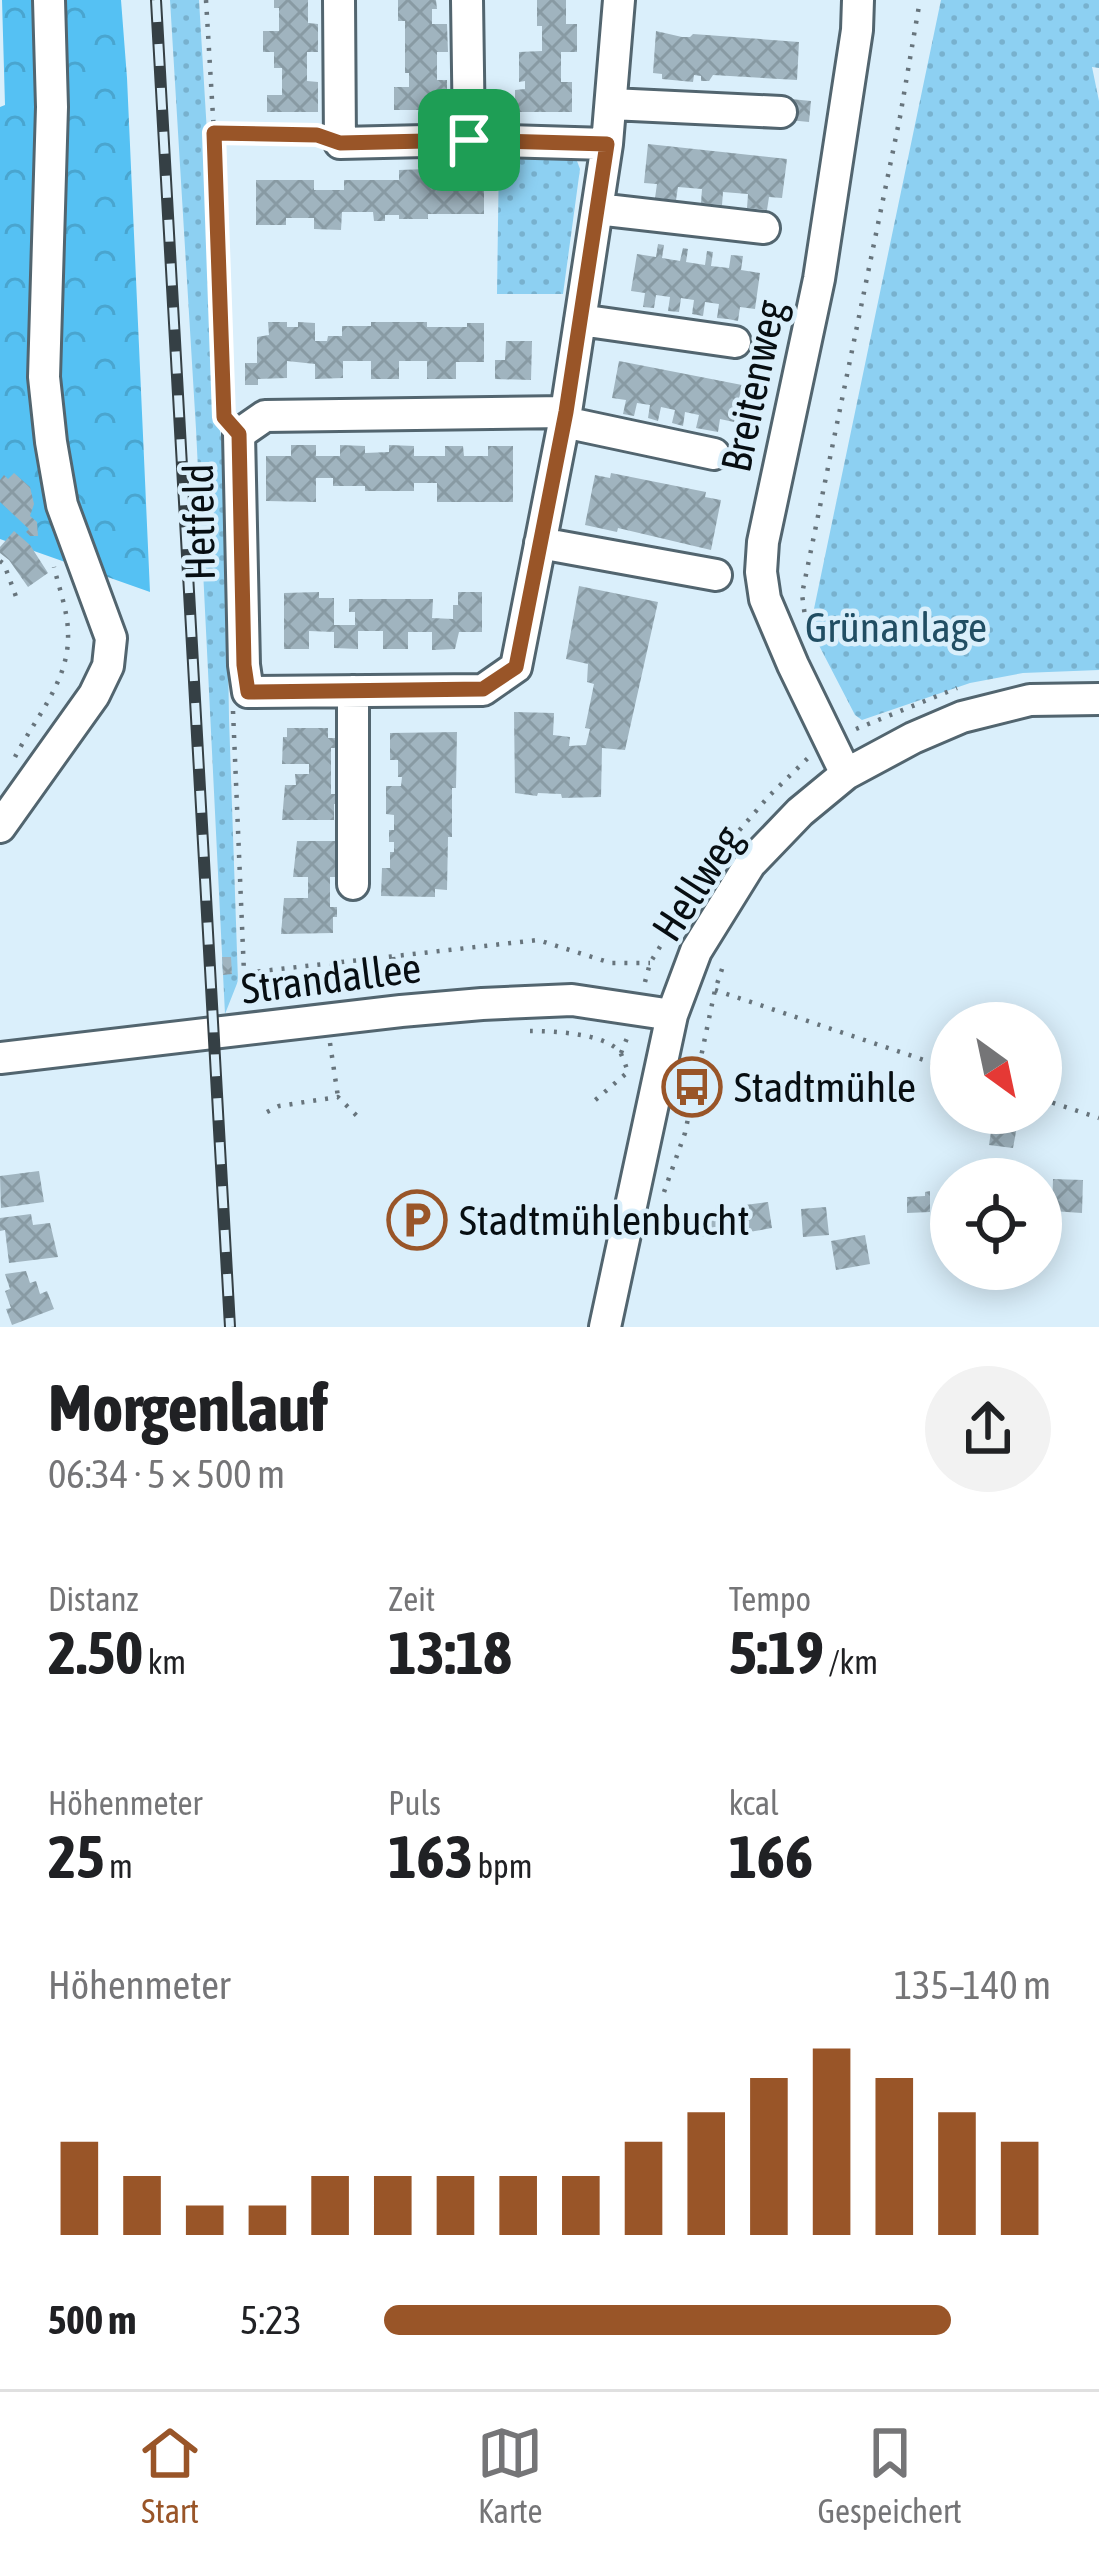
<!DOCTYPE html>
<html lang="de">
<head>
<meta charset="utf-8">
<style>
	:root { --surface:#fff; --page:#f2f2f2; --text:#202124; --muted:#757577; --line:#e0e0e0; --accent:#995528 }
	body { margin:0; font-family:"Asap Condensed",sans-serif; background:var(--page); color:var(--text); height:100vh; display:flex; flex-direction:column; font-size:45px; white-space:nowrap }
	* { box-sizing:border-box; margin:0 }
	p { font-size:39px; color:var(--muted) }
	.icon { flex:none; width:66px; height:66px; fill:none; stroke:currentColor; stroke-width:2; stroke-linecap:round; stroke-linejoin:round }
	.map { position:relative; height:1327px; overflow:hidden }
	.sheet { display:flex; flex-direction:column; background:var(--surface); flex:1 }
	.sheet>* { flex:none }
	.needle { width:78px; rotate:147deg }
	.controls { position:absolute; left:930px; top:1002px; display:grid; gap:24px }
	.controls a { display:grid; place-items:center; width:132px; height:132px; border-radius:50%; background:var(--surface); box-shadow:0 6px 30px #0003; font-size:60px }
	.pin { position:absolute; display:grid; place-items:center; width:102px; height:102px; color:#fff; margin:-51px; border-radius:24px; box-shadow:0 6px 18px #0006 }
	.round { display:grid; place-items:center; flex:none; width:126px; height:126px; border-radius:63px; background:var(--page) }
	.overview { display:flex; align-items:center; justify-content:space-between; height:204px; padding:0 48px }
	h1 { font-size:66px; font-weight:700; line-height:90px }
	.metrics { display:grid; grid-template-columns:repeat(3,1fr); gap:18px; height:204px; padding:12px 48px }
	.metrics div { display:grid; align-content:center }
	.metrics b { font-size:60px; font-weight:700 }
	.metrics small { font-size:33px; font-weight:400 }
	.metrics p { font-size:33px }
	.chart { height:336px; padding:24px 48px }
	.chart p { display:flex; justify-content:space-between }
	.chart svg { width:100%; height:216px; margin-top:12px; stroke:var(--accent); stroke-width:6 }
	ul { padding:0 48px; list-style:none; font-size:39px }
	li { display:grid; grid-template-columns:192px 144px 1fr; align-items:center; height:90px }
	li i { height:30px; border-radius:15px; background:var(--accent) }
	.dock { display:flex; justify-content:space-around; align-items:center; height:168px; border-top:3px solid var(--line); background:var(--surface); font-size:33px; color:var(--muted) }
	.dock a { display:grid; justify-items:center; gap:6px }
	.dock .selected { color:var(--accent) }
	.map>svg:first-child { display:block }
	.green { fill:url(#green-dots) }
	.forest { fill:url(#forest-crowns) }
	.building { fill:url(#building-cross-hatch) }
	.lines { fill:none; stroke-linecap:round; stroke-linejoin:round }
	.minor-casing { stroke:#52656f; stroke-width:36 }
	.path { stroke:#67747c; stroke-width:4.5; stroke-dasharray:3 9; stroke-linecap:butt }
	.minor { stroke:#fff; stroke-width:30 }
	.rail-casing { stroke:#354045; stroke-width:12 }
	.rail { stroke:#daeffb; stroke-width:8; stroke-dasharray:22; stroke-linecap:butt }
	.route-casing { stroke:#fff; stroke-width:24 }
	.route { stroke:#995528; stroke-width:15 }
	.labels { text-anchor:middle; stroke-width:9; stroke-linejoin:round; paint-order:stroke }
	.street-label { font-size:42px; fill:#070e12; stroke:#daeffb }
	.park-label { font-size:42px; fill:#214e63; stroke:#daeffb }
	.poi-label { font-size:42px; fill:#070e12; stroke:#daeffb; text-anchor:start }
</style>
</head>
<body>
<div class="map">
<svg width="1099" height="1327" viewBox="0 0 1099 1327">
	<defs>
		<pattern id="green-dots" width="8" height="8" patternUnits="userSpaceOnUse" patternTransform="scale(3)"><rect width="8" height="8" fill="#8dd0f2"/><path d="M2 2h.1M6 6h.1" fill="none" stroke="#78b1ce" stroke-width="1.8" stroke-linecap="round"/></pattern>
		<pattern id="forest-crowns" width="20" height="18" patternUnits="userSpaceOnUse" patternTransform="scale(3)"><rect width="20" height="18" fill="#55c1f3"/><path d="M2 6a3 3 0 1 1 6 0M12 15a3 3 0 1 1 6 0" fill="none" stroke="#49a5cf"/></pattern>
		<pattern id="building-cross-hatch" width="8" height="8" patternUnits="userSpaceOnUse" patternTransform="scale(3)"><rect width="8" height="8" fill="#a0b4bf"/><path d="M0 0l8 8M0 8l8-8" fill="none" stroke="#889aa3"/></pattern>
	</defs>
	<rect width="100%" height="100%" fill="#daeffb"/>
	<path class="green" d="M170,0h29l8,133 11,284 7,48 4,253 9,263 -13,33 -29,-585z
		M941,0h158v68l-7,-1 7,34v569l-76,3 -53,10 -108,37 -7,-5 -45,-87z
		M499,153l70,2 8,6 3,8 -17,125h-66z"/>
	<path class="forest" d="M2,0h119l6,78 23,514 -150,-53v-432l5,-2z"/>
	<path class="building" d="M274,0h34v23l10,1v28h-11v29l11,1v30h-51v-17h15v-27h-8v-16h-11v-21h16v-23h-5z
		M398,0h38l1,9h-5v15h15l1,28h-11v28h10v30h-53v-23h15v-14h-4v-52h-7z
		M537,0h29v24h11v28h-16v30h11v30h-57v-22l10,-1v-8l-6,1v-30l23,-1v-25h-5z
		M656,31l26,6h8l3,-3 106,8 -2,38 -84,-5 -4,6h-8v-5l-7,-1 -1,7 -31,-3v-5l-9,-1z
		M791,99l20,2 -2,21 -20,-2z
		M648,144l139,15 -5,39 -13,-1 -2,13 -20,-2 1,-14 -25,-2 -1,13 -21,-2 1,-14 -24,-2 -2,13 -21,-2 2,-14 -13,-1z
		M428,169v11h28v-10h28v44h-56v5h-29v-4h-14v6h-11l-1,-9h-31l-1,18 -27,-1v-11h-28v7h-30v-45h58v10h30v-10h55v-10z
		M658,244l6,1 -2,13 18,3 3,-13 5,1 -2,13 19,3 2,-14 6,1 -2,14 18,2 2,-13 12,1 -2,14 19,3 -5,36 -15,-2 -2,14 -10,-2 -11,-1 2,-14 -14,-2 -2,14 -11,-2 2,-14 -13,-2 -2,14 -11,-1 2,-14 -14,-2 -2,13 -11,-1 2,-14 -14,-2 6,-37 19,3z
		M268,322h19v5h11v-5l17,1v18h12l1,-5h14v-10h29v-4h56v5h40v-4h17v39h-28v17h-29v-18h-28v18h-28v-18h-28v17l-28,1v-15l-28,-3v17l-29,1v6h-13v-22h12v-26l12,-2z
		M506,341h26l-1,39 -36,-1v-19h10z
		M619,361l123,24 -8,37 -14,-3 -2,13 -22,-4 3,-13 -14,-3 -2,14 -11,-3 3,-13 -14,-3 -3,14 -10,-3 2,-13 -13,-2 -3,13 -11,-2 3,-14 -14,-2z
		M291,445h25v11h24v-11l25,1v7l24,-1v-7l25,1v10h31v-10h18l1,10h24v-10h25v56h-76v-19h-23v8h-49v-5h-32v-8h-17v24l-50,-1v-45h25z
		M14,473l16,14 4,17 -4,12 7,6 1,14h-8l-4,-4 3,-3 -29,-27v-22l4,-5 4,4z
		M611,473l95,19 -1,5 16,3 -10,50 -93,-22 -1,4 -32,-7 10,-50 15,3z
		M14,531l16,14 18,28 -20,14 -19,-27 -9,-7v-6z
		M579,586l79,16 -33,148 -23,-2 -1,49 -39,1 -1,-4 -23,-1 -1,3 -22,-3 -1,-81 40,1 -1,22 17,2 -1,9 17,-1 4,-16 -5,-1 9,-44 -7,-2 1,-18 -22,-5z
		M319,592v6h15v27h21v-13h-6v-13h84l-1,19 21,1v-14h5v-13h24v40h-23l-4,17 -23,1v-18h-24v17h-25v-18h-25v18l-24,-1v-16l-25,-1v18h-25v-56z
		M287,728h41v10h10v10h-7v46h7v10h-4v16h-52l3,-35h11l-1,-11h14v-10h-27l1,-27h4z
		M457,732l-1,56h-4v49h-4l-1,53 -12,-1v8l-54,-1 1,-28h8v-16h4v-10h-5v-12h5v-15l-8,-1v-28h15l1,-9h-4v-17h-8v-27z
		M297,841h41l-1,36h-7v30h7v10h-4v16l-52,1 3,-36h24v-21h-15z
		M222,957h9l1,17 -9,1z
		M993,1118l25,3 -5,27 -24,-3z
		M39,1171l5,31 -43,6 -1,-32z
		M1053,1179l30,1 -1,33 -30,-2z
		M930,1191v21l-23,1v-16l18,-1v-4z
		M768,1202l4,26 -23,4 -4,-27z
		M826,1207l3,28 -26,2 -2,-28z
		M720,1213l2,22 -36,3 -2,-22z
		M31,1214l2,11 17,-2 8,34 -49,6 -4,-33 -5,1v-13z
		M865,1235l5,29 -34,6 -5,-29z
		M26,1271l4,12 6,-2 4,13 7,-3 7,18 -42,16 -6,-16 5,-1 -6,-17 5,-2 -5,-15z"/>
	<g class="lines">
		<defs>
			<path id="minor" d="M339,0l1,143 129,-3 138,4
				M467,0l2,140
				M611,104l170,8
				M597,209l167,19
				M580,320l155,22
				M566,412l-301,4 -26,18 5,231 4,27 235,-2 33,-23 50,-255 41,-268 12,-144
				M564,422l150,32
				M540,543l176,32
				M846,774l-53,-109 -28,-66 -4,-27 2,-30 56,-263 38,-249 1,-30
				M0,827l94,-132 14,-29 3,-28 -49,-133 -11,-63 -7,-65 8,-270 -3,-107
				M353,884v-193
				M0,1058l401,-47 81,-7 90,-4 100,15
				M605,1327l67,-312 24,-64 54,-87 50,-52 46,-38 67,-36 49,-21 68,-17 69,-1"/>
		</defs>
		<use href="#minor" class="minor-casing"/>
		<path class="path" d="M206,0l8,133 9,281
			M215,133l96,2
			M0,561l4,3 14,38
			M806,624l-4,-30 98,-477 20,-117
			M233,711l11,262 294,-33 73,23h39
			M856,729l101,-41
			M15,757c20,-39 55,-77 53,-124 0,-21 -9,-45 -14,-66
			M393,957l5,30
			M645,982l5,-19 62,-101 57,-66 41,-40
			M715,990l236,79
			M530,1031c23,0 74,2 90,21 2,3 7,17 8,20l-35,30
			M330,1043l8,54
			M621,1053l8,-20
			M1041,1099l58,19
			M267,1112l12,-6 59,-9 22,22
			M664,1192l21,-59 30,-143 9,-27 -2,-1"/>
		<use href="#minor" class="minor"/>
		<defs>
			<path id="rail" d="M156,0l74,1327"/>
		</defs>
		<use href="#rail" class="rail-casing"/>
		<use href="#rail" class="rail"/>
	</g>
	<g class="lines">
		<defs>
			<path id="route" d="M214,133l103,2 23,8 129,-3 138,4 -41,268 -50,255 -33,22 -235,3 -4,-27 -5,-231 -15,-17z"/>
		</defs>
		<use href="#route" class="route-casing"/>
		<use href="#route" class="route"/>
	</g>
	<defs>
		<symbol id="bus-ring" viewBox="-11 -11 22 22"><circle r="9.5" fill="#daeffb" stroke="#995528" stroke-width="1.5"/><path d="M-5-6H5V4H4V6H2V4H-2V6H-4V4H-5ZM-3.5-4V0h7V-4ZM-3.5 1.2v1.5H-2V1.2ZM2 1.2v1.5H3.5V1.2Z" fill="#995528"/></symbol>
		<symbol id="parking-ring" viewBox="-11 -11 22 22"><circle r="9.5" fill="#daeffb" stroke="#995528" stroke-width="1.5"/><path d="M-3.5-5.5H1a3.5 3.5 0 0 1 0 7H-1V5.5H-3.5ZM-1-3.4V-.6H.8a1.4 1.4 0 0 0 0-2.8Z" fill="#995528"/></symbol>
	</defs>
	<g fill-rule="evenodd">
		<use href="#bus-ring" x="659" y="1054" width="66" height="66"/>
		<use href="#parking-ring" x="384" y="1187" width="66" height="66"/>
	</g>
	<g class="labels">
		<g class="street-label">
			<text transform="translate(753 386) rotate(-78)" y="15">Breitenweg</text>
			<text transform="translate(199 522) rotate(-91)" y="15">Hetfeld</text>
			<text transform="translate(697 883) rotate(-57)" y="15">Hellweg</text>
			<text transform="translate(331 978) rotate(-7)" y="15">Strandallee</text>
		</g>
		<g class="park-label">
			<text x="896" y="642">Grünanlage</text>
		</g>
		<g class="poi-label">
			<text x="734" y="1102">Stadtmühle</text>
			<text x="459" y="1235">Stadtmühlenbucht</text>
		</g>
	</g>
</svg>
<div class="controls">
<a><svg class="needle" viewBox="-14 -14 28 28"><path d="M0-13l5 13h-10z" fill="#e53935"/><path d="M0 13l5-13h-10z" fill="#757577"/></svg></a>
<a><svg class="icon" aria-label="locate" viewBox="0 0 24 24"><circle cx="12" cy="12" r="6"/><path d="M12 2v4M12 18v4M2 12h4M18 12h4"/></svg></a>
</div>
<div class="pin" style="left:469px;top:140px;background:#1e9e55"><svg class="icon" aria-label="arrive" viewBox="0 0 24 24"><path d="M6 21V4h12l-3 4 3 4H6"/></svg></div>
</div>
<section class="sheet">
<div class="overview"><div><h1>Morgenlauf</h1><p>06:34 · 5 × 500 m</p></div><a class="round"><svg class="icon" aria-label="share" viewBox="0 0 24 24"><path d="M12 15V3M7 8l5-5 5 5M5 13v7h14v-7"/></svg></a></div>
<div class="metrics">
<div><p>Distanz</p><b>2.50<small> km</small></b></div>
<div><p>Zeit</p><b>13:18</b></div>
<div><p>Tempo</p><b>5:19<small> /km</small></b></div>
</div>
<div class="metrics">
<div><p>Höhenmeter</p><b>25<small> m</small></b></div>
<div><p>Puls</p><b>163<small> bpm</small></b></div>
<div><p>kcal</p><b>166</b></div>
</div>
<div class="chart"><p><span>Höhenmeter</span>135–140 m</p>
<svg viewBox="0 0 160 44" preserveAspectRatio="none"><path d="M5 44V25M15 44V32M25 44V38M35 44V38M45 44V32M55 44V32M65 44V32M75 44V32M85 44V32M95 44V25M105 44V19M115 44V12M125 44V6M135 44V12M145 44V19M155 44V25"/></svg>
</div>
<ul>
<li><b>500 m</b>5:23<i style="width:85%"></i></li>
</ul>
</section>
<nav class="dock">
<a class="selected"><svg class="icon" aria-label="home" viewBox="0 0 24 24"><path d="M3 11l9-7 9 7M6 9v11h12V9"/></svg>Start</a>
<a><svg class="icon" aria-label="map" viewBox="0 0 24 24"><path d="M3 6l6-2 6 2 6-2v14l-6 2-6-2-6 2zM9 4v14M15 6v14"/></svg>Karte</a>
<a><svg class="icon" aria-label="saved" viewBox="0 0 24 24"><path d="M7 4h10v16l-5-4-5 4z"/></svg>Gespeichert</a>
</nav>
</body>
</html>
